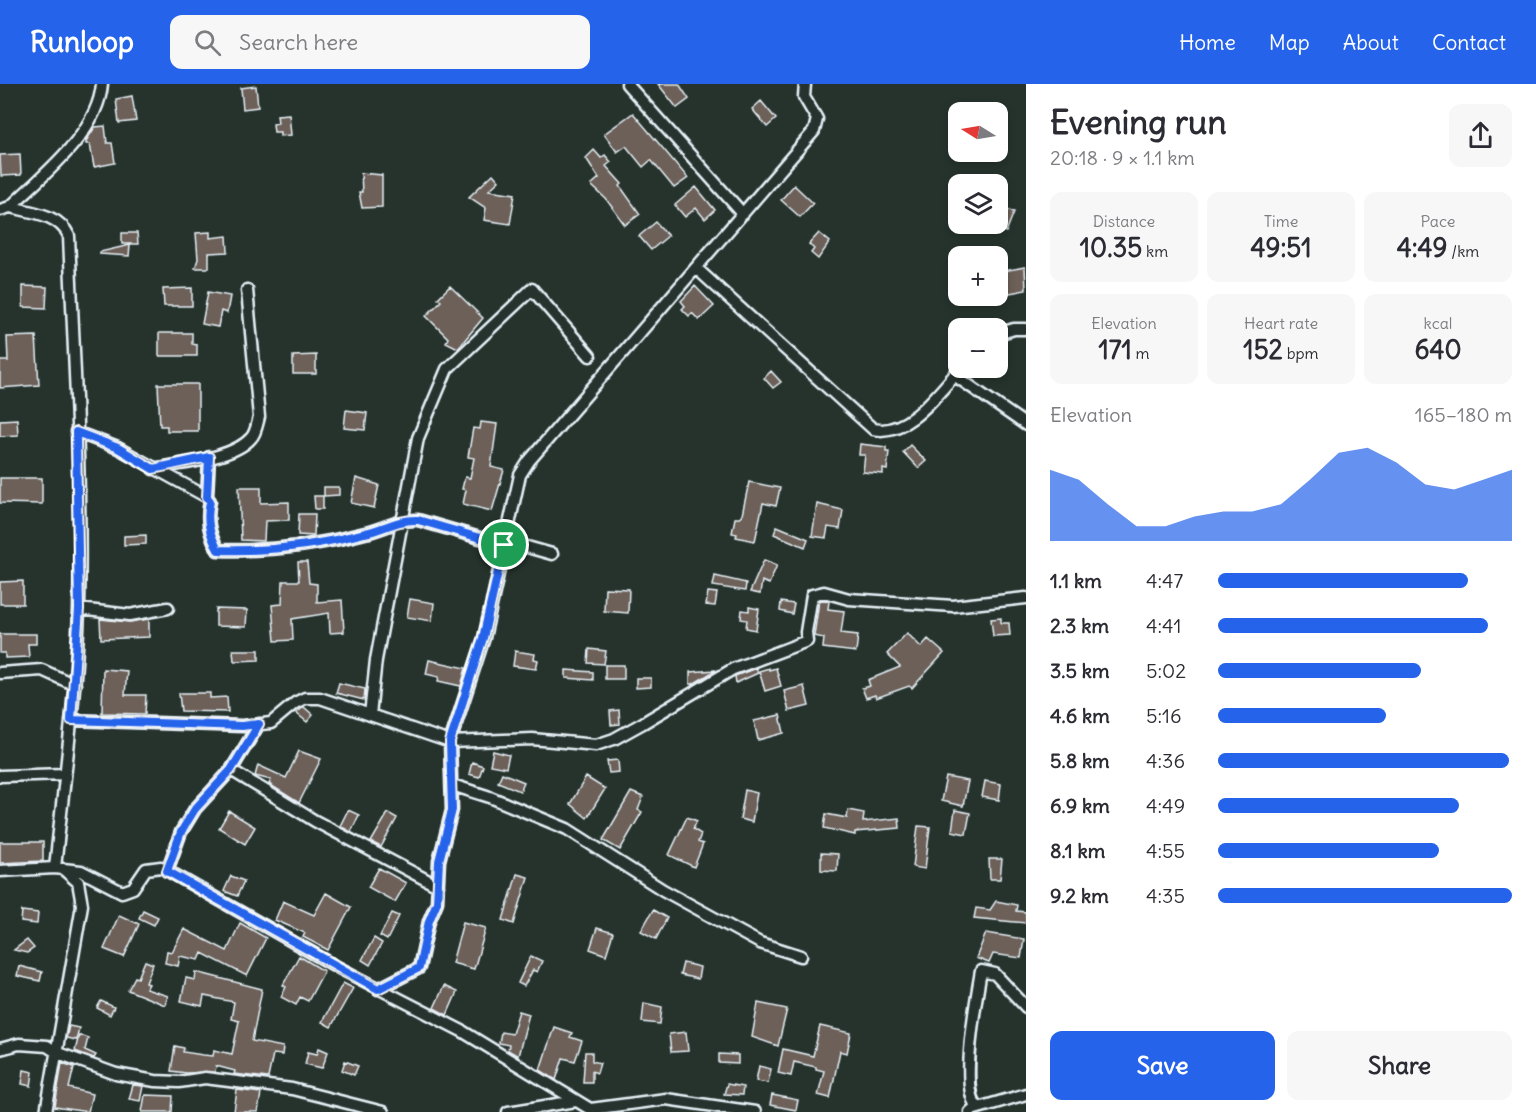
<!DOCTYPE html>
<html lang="en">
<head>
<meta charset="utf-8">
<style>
	:root { --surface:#fff; --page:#f7f7f7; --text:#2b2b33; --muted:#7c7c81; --accent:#2563eb }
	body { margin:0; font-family:Delius,sans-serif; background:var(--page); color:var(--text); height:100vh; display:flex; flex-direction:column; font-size:22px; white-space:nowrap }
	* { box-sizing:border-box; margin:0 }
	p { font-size:20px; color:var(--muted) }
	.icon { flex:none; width:33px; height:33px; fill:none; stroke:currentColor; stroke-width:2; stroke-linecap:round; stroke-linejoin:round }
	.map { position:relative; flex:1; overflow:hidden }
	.panel { display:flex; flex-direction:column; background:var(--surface); width:510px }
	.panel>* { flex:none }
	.needle { width:39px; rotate:281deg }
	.fabs { position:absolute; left:948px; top:18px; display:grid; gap:12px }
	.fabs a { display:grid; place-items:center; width:60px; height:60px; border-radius:12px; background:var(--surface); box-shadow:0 3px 9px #0003; font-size:30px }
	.pin { position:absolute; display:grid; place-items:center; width:51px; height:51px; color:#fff; margin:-26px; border:3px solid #fff; border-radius:50%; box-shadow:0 2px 6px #0007 }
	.round { display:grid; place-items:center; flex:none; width:63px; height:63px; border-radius:12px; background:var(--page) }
	.head { display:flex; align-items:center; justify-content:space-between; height:102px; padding:0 24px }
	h1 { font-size:33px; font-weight:700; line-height:45px }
	.metrics { display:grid; grid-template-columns:repeat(3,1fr); gap:9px; height:102px; padding:6px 24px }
	.metrics div { display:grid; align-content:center; border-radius:12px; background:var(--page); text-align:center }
	.metrics b { font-size:26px; font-weight:700 }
	.metrics small { font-size:16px; font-weight:400 }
	.metrics p { font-size:16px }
	.chart { height:168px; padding:12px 24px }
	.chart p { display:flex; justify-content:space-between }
	.chart svg { width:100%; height:108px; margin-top:6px; fill:var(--accent); opacity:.7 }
	.primary-button { display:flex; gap:12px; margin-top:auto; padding:12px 24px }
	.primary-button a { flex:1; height:69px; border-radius:12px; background:var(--accent); color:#fff; font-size:24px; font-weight:700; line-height:69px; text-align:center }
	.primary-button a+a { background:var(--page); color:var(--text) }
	ul { padding:0 24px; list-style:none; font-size:20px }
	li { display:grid; grid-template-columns:96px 72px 1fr; align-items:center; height:45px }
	li i { height:15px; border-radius:8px; background:var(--accent) }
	header { display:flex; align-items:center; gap:36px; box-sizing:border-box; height:84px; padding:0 30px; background:var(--accent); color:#fff }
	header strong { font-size:28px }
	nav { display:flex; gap:33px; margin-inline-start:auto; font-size:21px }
	.search { width:420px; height:54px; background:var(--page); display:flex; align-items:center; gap:15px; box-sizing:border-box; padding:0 21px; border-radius:12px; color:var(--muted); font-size:22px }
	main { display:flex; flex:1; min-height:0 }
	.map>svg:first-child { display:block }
	.building { fill:#6c6058; stroke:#e8f1f8; stroke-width:1.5 }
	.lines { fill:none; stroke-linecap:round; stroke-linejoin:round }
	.minor-casing { stroke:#e8f1f8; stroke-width:15 }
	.minor { stroke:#26332d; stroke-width:10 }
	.route-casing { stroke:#fff; stroke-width:12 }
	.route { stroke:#2563eb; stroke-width:8 }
</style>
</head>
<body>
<header>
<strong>Runloop</strong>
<div class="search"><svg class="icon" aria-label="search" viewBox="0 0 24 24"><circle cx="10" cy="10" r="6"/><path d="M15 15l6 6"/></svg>Search here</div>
<nav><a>Home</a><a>Map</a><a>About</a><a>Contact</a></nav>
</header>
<main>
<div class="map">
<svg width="1026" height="1028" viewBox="0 0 1026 1028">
	<rect width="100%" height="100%" fill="#26332d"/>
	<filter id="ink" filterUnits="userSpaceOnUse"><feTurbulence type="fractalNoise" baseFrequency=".0167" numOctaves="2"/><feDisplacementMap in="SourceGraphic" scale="12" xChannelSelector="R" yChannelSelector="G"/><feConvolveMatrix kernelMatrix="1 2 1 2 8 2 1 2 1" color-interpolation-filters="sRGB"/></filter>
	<g filter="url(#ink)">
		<path class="building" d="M658,0h21l10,15 -12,9z
			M256,2l2,21 -15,2 -2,-21z
			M132,12l4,25 -17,2 -3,-24z
			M761,17l15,18 -9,8 -15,-18z
			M633,29l55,65 -14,10 -23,-28 -8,7 -17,-21 -9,6 -13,-18z
			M289,30l2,21 -11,1v-4h-6l-1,-8 5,-1 -1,-8z
			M105,42l2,17h5l3,20 -21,4 -4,-23h-4v-3l9,-14z
			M594,66l7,8 4,-3 6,7 -5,4 16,18 -2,2 20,28 -15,11 -19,-26 -15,-14 8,-7 -13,-20z
			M20,70l1,21 -20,1 -1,-21z
			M361,89l21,2v32l-20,1 -3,-16h3z
			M493,90l6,7 -10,9 26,4 -5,30 -26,-4 2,-12 -17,-11z
			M794,101l19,18 -13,14 -19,-17z
			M696,103l19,23 -10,9 -9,-11 -11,9 -10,-12z
			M998,121l16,7 -8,20 -8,-4z
			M656,138l12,14 -17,14 -12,-14z
			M210,148v6l17,-2 1,16 -19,1v15h-14l3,-9 -2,-26z
			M122,149h15l1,11h-16z
			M819,149l11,9 -12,17 -7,-6 3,-4 -5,-5z
			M130,161l-1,11 -29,-2v-2z
			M1025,183l1,23 -28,5v-23z
			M23,202l24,1 -1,21 -23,-1z
			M450,202l33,32 -25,30 -12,-6 2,-4 -22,-22 15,-15 -3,-3z
			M695,202l19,20 -15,14 -7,-7 -3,3 -7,-7 3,-3 -4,-5z
			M192,204v18h-28l-1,-17z
			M208,208l22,4 -3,17 -6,-2 -3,16 -16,-3z
			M159,249h33v11l5,1v11h-38z
			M36,252l3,49 -39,3v-27h8l-1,-24z
			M316,271v19h-23v-18z
			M771,287l10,11 -8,6 -9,-10z
			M158,300h40v47h-31v-5h-7z
			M346,326l21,3 -2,17 -21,-2z
			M17,335l1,16 -18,1v-16z
			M481,338l16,2 -6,43 13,3 -12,41 -29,-7 3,-14 -4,-1 3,-12 5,1 4,-20 -6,-1 5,-29 7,1z
			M860,360l26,3v4h3l-2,19 -4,-1v5l-20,-2 2,-17h-6z
			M910,361l16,16 -8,7 -15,-16z
			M0,394h42v26l-42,-1z
			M356,394l23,7 -5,23 -23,-5z
			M749,398l31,6 -4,18 -13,-3 -8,38 -19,-4 1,-3 -5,-1 3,-15h5l2,-3z
			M239,403h22v16l28,-1v18l-24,1 -1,20 -23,-1z
			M324,403h15v8l-15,1z
			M314,412h9v13h-8z
			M817,420l26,6 -3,19 -12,-2 -2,11 -14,-2z
			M299,430h16l-1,22 -16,-1z
			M777,442l31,13 -3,8 -31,-13z
			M146,451v9l-22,1v-9z
			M764,476l13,5 -8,19 -7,-3 -2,13 -10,-2z
			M298,478h9l2,21 8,1v18l25,-2 2,32 -14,1 -1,-20 -37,6 1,21 -18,1 -3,-36 10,-1 1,-23h16z
			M715,492l31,7 -1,8 -32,-5z
			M23,497v23h-23v-22z
			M605,504l24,1 -1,24 -24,-2z
			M708,508l9,1 -2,13 -9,-1z
			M410,515l24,4 -2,18 -25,-4z
			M823,516l6,1 -1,8 16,2 -3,22 17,2 -2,17 -33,-4 1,-10 -10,-2 5,-35z
			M781,518l13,2 -2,10 -12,-3z
			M749,523l10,2 -3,21 -10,-2 1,-8 -6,-1 1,-9 7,1z
			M216,525l31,1 -1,17 -30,-1z
			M1001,534v5h8l1,12 -17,1 -2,-17z
			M100,535l29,3 20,-3v18l-48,2z
			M907,549l14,14 7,-8 16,14 -32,35 -3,-2 -33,12 -1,-3 -9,3 -4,-10 8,-2 -2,-6 32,-13 -13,-13z
			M0,550h36v10h-8l1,13 -24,1v-5h-5z
			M589,565l17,2 -2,13 -16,-1z
			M233,566h26v10l-25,1z
			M515,567l20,3 -1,5 4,1 -2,9 -23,-3z
			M429,576l37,8 -5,18 -23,-5 1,-4 -13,-3z
			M605,581h19v14h-19z
			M756,584l2,5 -22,10 -1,-7z
			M769,584v2l7,-2 5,18 -16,5 -6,-20z
			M103,585l24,2 -2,24h21l-1,19 -43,-1z
			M566,586l27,2v8l-27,-2z
			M716,586l-23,14h-3v-12z
			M636,594h15v9l-15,1z
			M339,599l26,6 -1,11 -28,-7z
			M804,602l5,20 -20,5 -5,-20z
			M179,609h31v5l17,-1 1,15 -47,-1z
			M304,623l9,8 -6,7 -11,-9z
			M619,626l1,14 -9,1 -1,-14z
			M780,631l4,18 -26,7 -4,-19z
			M299,667l22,8 -22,44 -30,-19 2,-4 -16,-4 3,-11 28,13z
			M493,667l16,4 -3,13 -16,-3z
			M618,676l1,12 -10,1 -2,-12z
			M472,678l11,4 -4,11 -10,-3z
			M502,689l22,9 -4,9 -22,-9z
			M586,693l19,12 -18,29 -17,-14z
			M946,693l22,4 -5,25 -22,-5z
			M985,697l16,3 -2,16 -17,-3z
			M745,706l12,3 -5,29 -12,-3z
			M631,708l12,5 -5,13 4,2 -22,38 -17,-10z
			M348,726l11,5 -8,17 -11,-6z
			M848,726l16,3 -1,9 36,-4 1,10 -45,4v3l-31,-7 2,-14 21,4z
			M955,726l15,3 -4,21 -14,-3z
			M229,727l26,16 -10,17 -26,-16z
			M388,729l9,5 -16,29 -10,-5z
			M687,733l10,4 -4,8 8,5 -3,8 5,2 -9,23 -25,-12z
			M918,742l12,1 -5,42 -12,-2z
			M0,758h43v19l-43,2z
			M821,769l17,1 -1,17 -16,-1z
			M989,775h13l-2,20h-10z
			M379,784l27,15 -11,19 -27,-15z
			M517,790l11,3 -14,47 -11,-4z
			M231,792l13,5 -7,15 -13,-5z
			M326,809l25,14 -23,43 -25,-13 2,-4 -30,-13 8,-19 31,14z
			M996,817l21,4 -1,6 10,1v11l-52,-5 2,-10 14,2z
			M143,826l15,7 -4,8 -15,-7z
			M653,826l14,8 -11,21 -15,-8z
			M22,827l16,2 -1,11 -16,-2z
			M392,829l7,3 -12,24 -7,-4z
			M119,831l20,9 -15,33 -20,-8z
			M463,838l23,6 -12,41 -22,-6z
			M240,839l26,15 -19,38 -45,-23 -3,7 -19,-4 -2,10 -13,-3 2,-12 5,1 12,-23 43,22z
			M597,844l16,5 -7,22 -16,-6z
			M986,849l38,6 -3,19 -28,-4 -4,9 -13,-5z
			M374,854l8,5 -12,22 -8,-5z
			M27,856l7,8 -7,5 -13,-3z
			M299,872l25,15 -16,30 -8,-4 -4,8 -15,-8 5,-10 -3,-2z
			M531,872l11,5 -5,11 -4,-2 -9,16 -6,-3z
			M145,877l8,3 -7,19 3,1 -3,5 22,7 -3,9 -37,-15 7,-13 3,1z
			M683,879l17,4 -2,12 -18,-4z
			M19,882l23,6 -2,9 -23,-5z
			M196,888l66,17 -10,52 31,6 -1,8 -9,-1 -5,24 -34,-4 1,-3 -19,-5 -1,6 -29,1 -15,-2 4,-25 9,2 -1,4 20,3 10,1 1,-6 18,4 7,-33 -8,-2 3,-17 -30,-6 -2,10 -21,-5 5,-23 9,2z
			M343,899l10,5 -22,39 -9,-5z
			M444,902l13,6 -10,23 -13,-7z
			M101,917l13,6 -4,8 -13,-7z
			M644,919l18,4 -2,17 -18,-2z
			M758,919l29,6 -9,37 -26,-9z
			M519,927l10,3 -11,42 -10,-6 1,-5 -10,-2 2,-11 11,2z
			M69,942l10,2 -3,12 -10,-2z
			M820,942l31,7 -4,20 -7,-2 -10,47 -12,-3 6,-24 -8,-2v-2l-22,-5 -3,14 -13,-3 5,-24 30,7z
			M554,943l18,6 -2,4 12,4 -7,20 -12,-3 -7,22 -16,-10z
			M686,948l2,19 -17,1 -2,-18z
			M79,951l9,3 -3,12 11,5 -2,3 -19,-7z
			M319,964l9,4 -6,16 -17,-4 3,-12 9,2z
			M585,968h7v9l8,2 -3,10 -5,-2v11h-9z
			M719,970l19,1v9l-19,-1z
			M345,977l13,5 -4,9 -12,-5z
			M62,979l12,4 -5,21 23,6 -4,18 -33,-5z
			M759,982l12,3 -3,14 -12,-2z
			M24,986l9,2 -2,14 -9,-2z
			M727,1000l16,3 -1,8 -18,-1z
			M133,1001l10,1 -3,15 -11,-2z
			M237,1006l24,3 -3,19h-24z
			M145,1011l28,1 -1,16h-30z
			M772,1011l26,5 -2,10 -26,-5z"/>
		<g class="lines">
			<defs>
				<path id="minor" d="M627,0l116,130
					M10,123c21,5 49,7 59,29 5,124 13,250 10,374 -3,86 -15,172 -24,258l8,1 15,13 4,23 -36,207
					M0,126l10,-3c33,-32 88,-74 92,-123
					M696,184l177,161c36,8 66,-38 88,-61
					M998,250l16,-5h12
					M954,291l72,50
					M76,348l42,16 89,49 3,4c-4,19 -1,32 8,49 52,2 97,-4 147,-17 19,-4 33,-14 53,-13l86,25 23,2 25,7
					M153,385c27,-6 80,-10 98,-31 5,-5 6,-14 8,-21l-12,-127
					M207,413l2,-40
					M79,525l51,6 38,-7
					M0,589l42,-3 33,15
					M370,631l6,-55 42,-222 29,-69 85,-80 58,67
					M71,636l171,6 29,-3 24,-20 10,-5h15l130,44 82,-3 64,6 18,-6 29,-16 90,-54 74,-28 -1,-9 6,-37 12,-3 25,7 104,7 73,-8
					M231,686l84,51 123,65
					M0,692l65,-2
					M452,701l38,12 77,32 96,61 97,53 41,13
					M63,785l18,2 41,21 11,-4 13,-19 15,-2 178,101 123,63 133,81
					M0,787l55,-3
					M167,787l14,-39 14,-23 36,-39 28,-46
					M378,905l41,-21 10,-47 8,-19 2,-41 13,-51 -2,-68 34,-104 36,-163 9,-14 285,-330 3,-12 -13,-22 1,-13
					M0,965l19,-5 28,2 11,7 58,21 39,7 24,1 26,-4 87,11 91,23
					M591,1025l75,-10 89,13
					M975,1025l51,-15
					M508,1028l68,-11
					M970,1028l7,-6c-18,-14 0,-112 4,-135l14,3 31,33"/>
			</defs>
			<use href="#minor" class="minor-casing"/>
			<use href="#minor" class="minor"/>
		</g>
	</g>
	<g class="lines" filter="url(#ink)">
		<defs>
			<path id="route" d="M76,348l42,16 35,21 56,-12 -2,40 3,4c-4,19 -1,32 8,49 52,2 97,-4 147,-17 19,-4 33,-14 53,-13l86,25 -21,93 -33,104 2,68 -13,51 -2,41 -8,19 -10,47 -41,21 -211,-118 14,-39 14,-23 36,-39 28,-46 -17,2 -171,-6 8,-111z"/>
		</defs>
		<use href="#route" class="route-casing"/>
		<use href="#route" class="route"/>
	</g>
</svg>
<div class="fabs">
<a><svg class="needle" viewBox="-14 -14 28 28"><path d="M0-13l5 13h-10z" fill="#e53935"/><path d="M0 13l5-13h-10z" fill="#7c7c81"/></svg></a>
<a><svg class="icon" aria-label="layers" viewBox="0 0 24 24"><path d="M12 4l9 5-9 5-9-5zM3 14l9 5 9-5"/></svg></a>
<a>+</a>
<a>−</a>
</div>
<div class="pin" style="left:504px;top:461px;background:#1e9e55"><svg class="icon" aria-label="arrive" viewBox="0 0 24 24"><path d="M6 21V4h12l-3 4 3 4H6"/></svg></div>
</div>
<section class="panel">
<div class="head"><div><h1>Evening run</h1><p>20:18 · 9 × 1.1 km</p></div><a class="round"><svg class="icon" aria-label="share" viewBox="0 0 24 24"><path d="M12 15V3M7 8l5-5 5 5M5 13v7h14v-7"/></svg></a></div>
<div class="metrics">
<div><p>Distance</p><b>10.35<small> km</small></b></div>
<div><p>Time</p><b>49:51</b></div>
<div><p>Pace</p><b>4:49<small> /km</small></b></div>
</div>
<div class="metrics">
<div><p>Elevation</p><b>171<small> m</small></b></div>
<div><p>Heart rate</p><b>152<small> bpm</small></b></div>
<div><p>kcal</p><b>640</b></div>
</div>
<div class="chart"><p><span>Elevation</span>165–180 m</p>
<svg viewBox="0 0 160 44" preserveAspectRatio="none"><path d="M0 44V15L10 19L20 29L30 38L40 38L50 34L60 32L70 32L80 29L90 19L100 8L110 6L120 12L130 21L140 23L150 19L160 15V44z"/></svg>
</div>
<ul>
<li><b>1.1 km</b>4:47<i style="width:85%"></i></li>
<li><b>2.3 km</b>4:41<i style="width:92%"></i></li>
<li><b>3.5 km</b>5:02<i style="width:69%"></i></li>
<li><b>4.6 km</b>5:16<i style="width:57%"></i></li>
<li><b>5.8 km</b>4:36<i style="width:99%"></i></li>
<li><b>6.9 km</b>4:49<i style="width:82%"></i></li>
<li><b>8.1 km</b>4:55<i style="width:75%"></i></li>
<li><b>9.2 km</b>4:35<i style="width:100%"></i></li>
</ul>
<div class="primary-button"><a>Save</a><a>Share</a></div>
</section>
</main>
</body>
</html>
